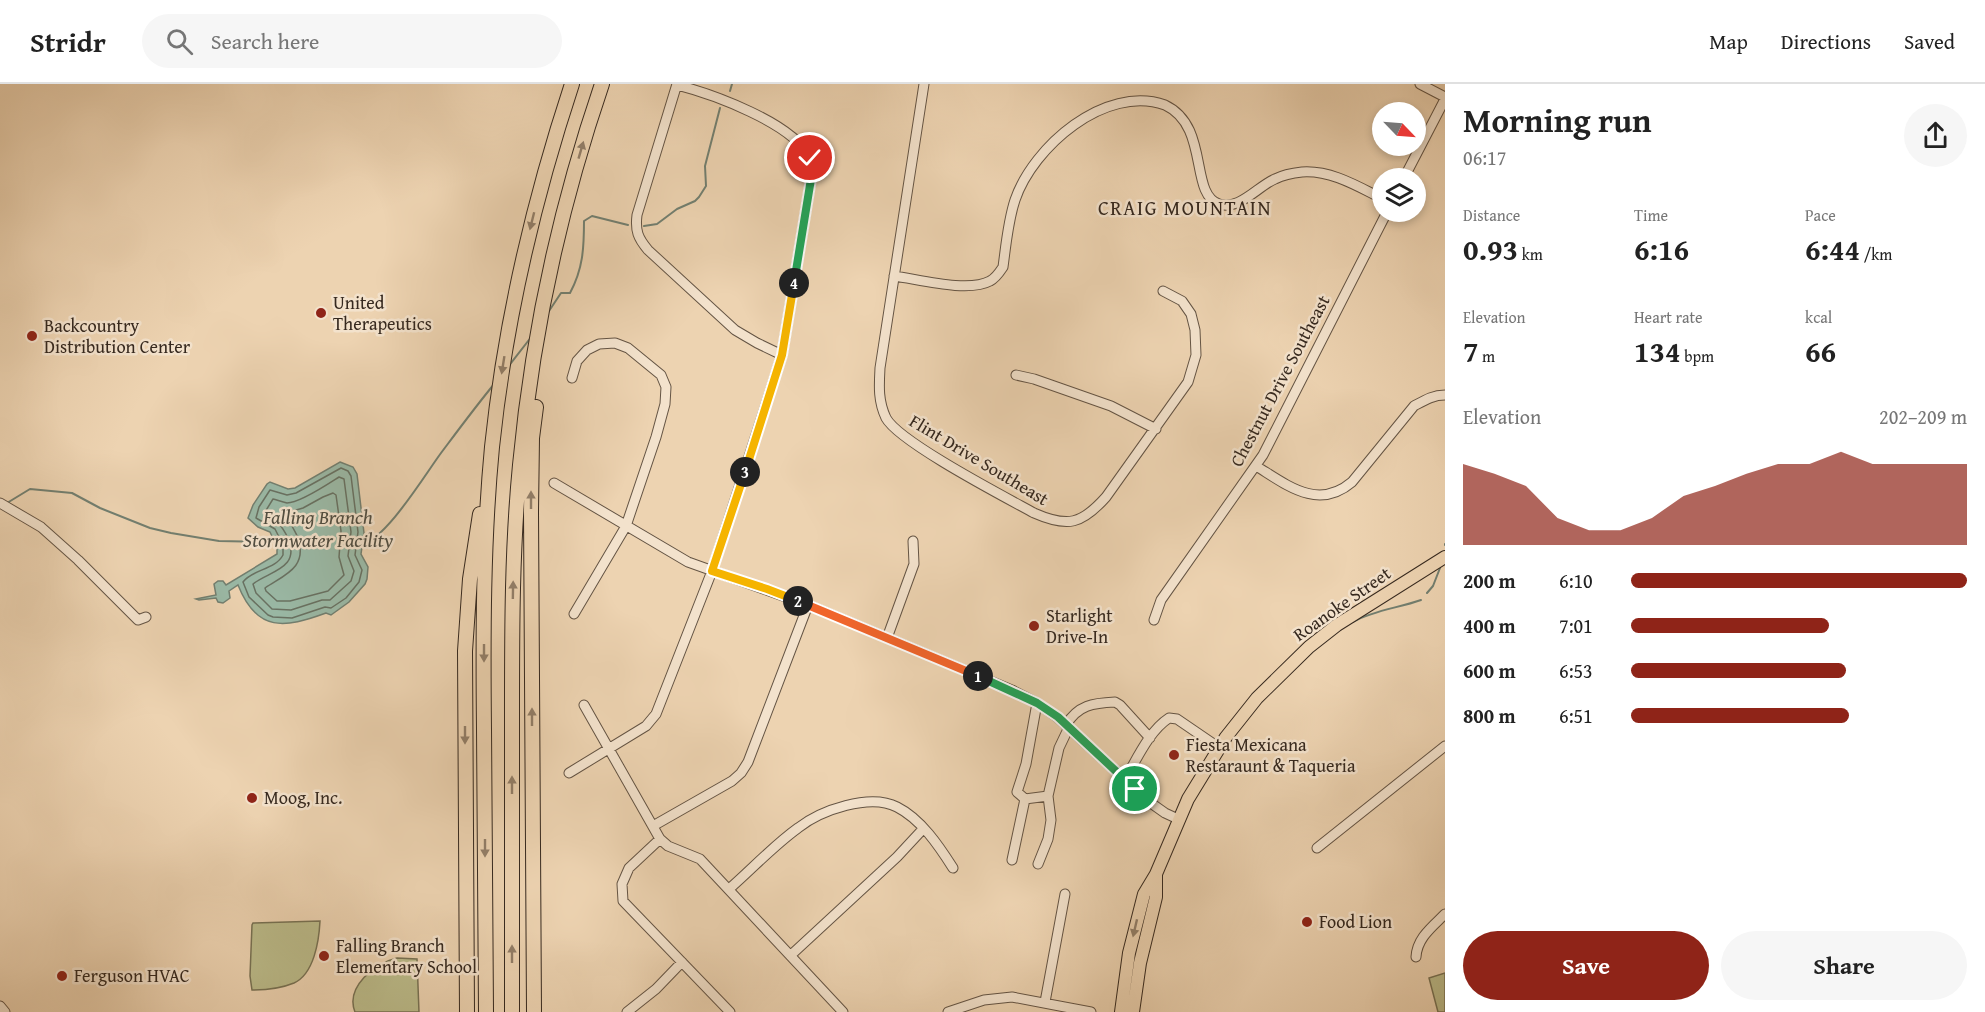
<!DOCTYPE html>
<html lang="en">
<head>
<meta charset="utf-8">
<style>
	:root { --surface:#fff; --page:#f6f6f6; --text:#222; --muted:#767676; --line:#e0e0e0; --accent:#8f2418 }
	body { margin:0; font-family:"Gentium Book Plus",serif; background:var(--page); color:var(--text); height:100vh; display:flex; flex-direction:column; font-size:22px; white-space:nowrap }
	* { box-sizing:border-box; margin:0 }
	p { font-size:20px; color:var(--muted) }
	.icon { flex:none; width:33px; height:33px; fill:none; stroke:currentColor; stroke-width:2; stroke-linecap:round; stroke-linejoin:round }
	.map { position:relative; flex:1; overflow:hidden }
	.details { display:flex; flex-direction:column; background:var(--surface); width:540px }
	.details>* { flex:none }
	.needle { width:39px; rotate:115deg }
	.controls { position:absolute; left:1372px; top:18px; display:grid; gap:12px }
	.controls a { display:grid; place-items:center; width:54px; height:54px; border-radius:50%; background:var(--surface); box-shadow:0 3px 9px #0003; font-size:30px }
	.pin { position:absolute; display:grid; place-items:center; width:51px; height:51px; color:#fff; margin:-26px; border:3px solid #fff; border-radius:50%; box-shadow:0 2px 6px #0007 }
	.km { position:absolute; width:30px; height:30px; margin:-15px; border-radius:50%; background:#222; color:#fff; font-size:16px; line-height:30px; text-align:center }
	.round { display:grid; place-items:center; flex:none; width:63px; height:63px; border-radius:32px; background:var(--page) }
	.summary { display:flex; align-items:center; justify-content:space-between; height:102px; padding:0 18px }
	h1 { font-size:33px; font-weight:700; line-height:45px }
	.metrics { display:grid; grid-template-columns:repeat(3,1fr); gap:9px; height:102px; padding:6px 18px }
	.metrics div { display:grid; align-content:center }
	.metrics b { font-size:30px; font-weight:700 }
	.metrics small { font-size:16px; font-weight:400 }
	.metrics p { font-size:16px }
	.chart { height:168px; padding:12px 18px }
	.chart p { display:flex; justify-content:space-between }
	.chart svg { width:100%; height:108px; margin-top:6px; fill:var(--accent); opacity:.7 }
	.cta { display:flex; gap:12px; margin-top:auto; padding:12px 18px }
	.cta a { flex:1; height:69px; border-radius:36px; background:var(--accent); color:#fff; font-size:24px; font-weight:700; line-height:69px; text-align:center }
	.cta a+a { background:var(--page); color:var(--text) }
	ul { padding:0 18px; list-style:none; font-size:20px }
	li { display:grid; grid-template-columns:96px 72px 1fr; align-items:center; height:45px }
	li i { height:15px; border-radius:8px; background:var(--accent) }
	header { display:flex; align-items:center; gap:36px; box-sizing:border-box; height:84px; padding:0 30px; background:var(--surface); border-bottom:2px solid var(--line) }
	header strong { font-size:28px }
	nav { display:flex; gap:33px; margin-inline-start:auto; font-size:21px }
	.search { width:420px; height:54px; background:var(--page); display:flex; align-items:center; gap:15px; box-sizing:border-box; padding:0 21px; border-radius:33px; color:var(--muted); font-size:22px }
	main { display:flex; flex:1; min-height:0 }
	.map>svg:first-child { display:block }
	.green { fill:#bbbb8a; stroke:#787254; stroke-width:1.5 }
	.water { fill:#9ab9a6; stroke:#727f70; stroke-width:1.5 }
	.lines { fill:none; stroke-linecap:round; stroke-linejoin:round }
	.shore { stroke:#687162; stroke-width:1.5 }
	.stream { stroke:#727f70; stroke-width:2 }
	.minor-casing { stroke:#645444; stroke-width:11 }
	.major-casing { stroke:#36291f; stroke-width:14 }
	.highway-casing { stroke:#36291f; stroke-width:16 }
	.minor { stroke:#f3e2cc; stroke-width:9 }
	.major { stroke:#edd3b1; stroke-width:12 }
	.highway { stroke:#edd3b1; stroke-width:14 }
	.oneway { fill:#927e68 }
	.split-1-casing { stroke:#fff; stroke-width:12 }
	.split-2-casing { stroke:#fff; stroke-width:12 }
	.split-3-casing { stroke:#fff; stroke-width:12 }
	.split-4-casing { stroke:#fff; stroke-width:12 }
	.split-5-casing { stroke:#fff; stroke-width:12 }
	.split-1 { stroke:#22a559; stroke-width:8 }
	.split-2 { stroke:#f0652b; stroke-width:8 }
	.split-3 { stroke:#f5b400; stroke-width:8 }
	.split-4 { stroke:#f5b400; stroke-width:8 }
	.split-5 { stroke:#22a559; stroke-width:8 }
	.poi-dot { fill:#8f2418; stroke:#f3e2cc; stroke-width:2 }
	.labels { text-anchor:middle; stroke-width:5; stroke-linejoin:round; paint-order:stroke }
	.poi-label { font-size:18px; fill:#36291f; stroke:#f3e2cc; text-anchor:start }
	.street-label { font-size:18px; fill:#36291f; stroke:#f3e2cc }
	.neighbourhood-label { font-size:20px; letter-spacing:1.5px; fill:#36291f; stroke:#f3e2cc }
	.water-label { font-size:20px; font-style:italic; fill:#4f4d41; stroke:#f3e2cc }
</style>
</head>
<body>
<header>
<strong>Stridr</strong>
<div class="search"><svg class="icon" aria-label="search" viewBox="0 0 24 24"><circle cx="10" cy="10" r="6"/><path d="M15 15l6 6"/></svg>Search here</div>
<nav><a>Map</a><a>Directions</a><a>Saved</a></nav>
</header>
<main>
<div class="map">
<svg width="1445" height="928" viewBox="0 0 1445 928">
	<rect width="100%" height="100%" fill="#edd3b1"/>
	<filter id="stains"><feTurbulence type="fractalNoise" baseFrequency=".00333" numOctaves="4"/><feColorMatrix values="0 0 0 0 .2 0 0 0 0 .09 0 0 0 0 .02 0 0 0 .5 -.17"/></filter>
	<radialGradient id="worn" r=".72"><stop offset=".6" stop-color="#630" stop-opacity="0"/><stop offset="1" stop-color="#630" stop-opacity=".3"/></radialGradient>
	<path class="green" d="M320,837c-1,20 -6,53 -26,62 -12,5 -30,7 -42,7l-2,-14 2,-51 1,-2z
		M397,874l20,1 2,53h-64c-10,-25 20,-49 42,-54z
		M1445,889v39h-7l-9,-34z"/>
	<path class="water" d="M340,378l13,5 4,7 7,59 -3,21 7,13 -1,12 -2,5 -16,18 -18,13 -5,-2c-41,15 -69,20 -88,-28l-9,6 1,7 -7,5 -5,-1 -2,-4 -17,2 -3,-1 20,-4 -2,-11 4,-3h5l3,4 51,-31v-7l-7,-15 -12,-5 -10,-9 5,-13 14,-21 3,-2 18,7 7,-1z"/>
	<g class="lines">
		<path class="shore" d="M341,384l7,3 3,5 7,56 -3,23 7,15 -3,12 -13,16 -15,10 -6,-1 -33,11 -19,-1 -5,-2 -19,-18 -6,-15c10,-13 32,-12 40,-27v-10l-8,-16 -19,-11 3,-11 11,-17 17,5 9,-2z
			M339,393l5,2 7,53 -3,24 6,15 -3,10 -21,19h-8l-31,10 -19,-1 -16,-16 -3,-9c16,-13 48,-15 35,-46 -6,-12 -10,-17 -22,-23l-1,-3 8,-13c4,1 9,3 14,4 13,0 41,-19 52,-26z
			M333,409l3,2 5,36 -2,26 5,18 -16,16 -38,10h-13l-11,-10 -1,-3c19,-13 43,-20 33,-50 -3,-8 -10,-17 -12,-25l17,-5 20,-11z"/>
		<path class="stream" d="M730,7l2,-7
			M644,142l13,-2 20,-15 18,-8 4,-4 7,-11 -1,-20 15,-58
			M547,230l14,-21h9c13,-24 14,-45 14,-72l8,-5 36,9
			M508,283l24,-31
			M7,419l23,-14 42,4 28,15 50,20 21,5 48,8 59,1
			M1445,461v-1
			M360,462c27,-8 64,-70 81,-93 18,-24 35,-47 54,-70
			M1427,509l6,-7 7,-18
			M1353,538c21,-12 46,-14 68,-22"/>
		<defs>
			<path id="minor" d="M677,0l-40,131c-2,16 1,23 11,35l87,80 22,13 25,12
				M924,0l-44,284c-1,18 -2,33 6,50 13,24 119,79 148,95 34,15 48,11 72,-16l82,-115 8,-27 -1,-25 -4,-16 -9,-13 -19,-10
				M1420,0l25,13
				M1404,94l41,-79
				M894,192c24,3 74,17 96,5 6,-3 9,-8 13,-14 3,-22 5,-46 12,-67 18,-53 90,-116 150,-95 45,21 24,89 54,99 20,7 39,-18 56,-25 8,-4 18,-6 27,-7 29,-2 55,14 81,27
				M1016,291l18,4 77,27 45,23
				M572,294l5,-17 10,-11 12,-6 16,-1 13,5 33,27 5,12 -1,17 -9,33 -30,89 -52,88
				M1256,382c31,19 62,45 96,16l62,-76c11,-6 19,-11 31,-11
				M554,399l134,79 120,43 204,85 25,13 20,14 91,84 17,12 13,6
				M0,419l41,24 37,33 60,60 8,-3
				M1154,536l7,-20 102,-145 124,-243
				M887,554l27,-74 -1,-23
				M584,621l76,134 8,7 32,13 143,153
				M1066,641c12,-20 27,-22 49,-23l5,3 30,33
				M569,689l77,-47 10,-12 56,-143 70,-216 29,-176c-1,-6 1,-17 -2,-22 -16,-34 -97,-63 -132,-72
				M1125,695c12,-20 24,-48 44,-61l8,1 41,28
				M1025,715l23,-3
				M653,742l79,-45 9,-8 7,-11 60,-157
				M660,755l-31,29 -7,16 1,17 107,111
				M1317,764l128,-102
				M1012,776l13,-61 -8,-7 9,-28 11,-61
				M1038,780l10,-25 3,-19 -3,-24 11,-48 10,-21
				M729,805c23,-20 44,-43 69,-61 23,-18 72,-35 99,-21 24,12 42,39 56,61
				M791,871l106,-98 26,-28
				M1416,873c1,-19 16,-30 29,-43
				M1045,918l20,-108
				M0,922l5,6
				M627,928l29,-23 26,-27
				M948,928l36,-12 28,-3 79,15"/>
			<path id="major" d="M1121,928l8,-59 15,-59 12,-20 32,-75 38,-62 31,-39 52,-51 28,-22 108,-68
				M1133,928l7,-49 16,-66v-22"/>
			<path id="highway" d="M467,928l-2,-361 5,-72 10,-65
				M486,928c0,-94 -1,-188 -2,-283 -1,-94 -1,-188 8,-282 13,-124 41,-245 80,-363
				M512,928c0,-101 0,-201 0,-302 0,-81 0,-163 8,-245 12,-129 40,-258 82,-381
				M534,928l-3,-500 1,-74 4,-31"/>
		</defs>
		<use href="#minor" class="minor-casing"/>
		<use href="#major" class="major-casing"/>
		<use href="#highway" class="highway-casing"/>
		<use href="#minor" class="minor"/>
		<use href="#major" class="major"/>
		<use href="#highway" class="highway"/>
	</g>
	<defs><path id="oneway-solid" d="M-6-.8H1V-3.2L6.5 0L1 3.2V.8H-6Z" transform="scale(1.5)"/></defs>
	<g class="oneway">
		<use href="#oneway-solid" transform="translate(581 66) rotate(-74)"/>
		<use href="#oneway-solid" transform="translate(532 137) rotate(104)"/>
		<use href="#oneway-solid" transform="translate(503 281) rotate(99)"/>
		<use href="#oneway-solid" transform="translate(531 416) rotate(-90)"/>
		<use href="#oneway-solid" transform="translate(513 506) rotate(-89)"/>
		<use href="#oneway-solid" transform="translate(484 569) rotate(90)"/>
		<use href="#oneway-solid" transform="translate(532 633) rotate(-90)"/>
		<use href="#oneway-solid" transform="translate(465 651) rotate(90)"/>
		<use href="#oneway-solid" transform="translate(512 701) rotate(-90)"/>
		<use href="#oneway-solid" transform="translate(485 764) rotate(90)"/>
		<use href="#oneway-solid" transform="translate(1135 844) rotate(103)"/>
		<use href="#oneway-solid" transform="translate(512 870) rotate(-90)"/>
	</g>
	<g class="lines">
		<defs>
			<path id="split-1" d="M978,592l59,27 21,14 77,72"/>
			<path id="split-2" d="M798,517l180,75"/>
			<path id="split-3" d="M745,388l-33,99 55,18 31,12"/>
			<path id="split-4" d="M745,388l37,-117 12,-72"/>
			<path id="split-5" d="M794,199l17,-104 -1,-21"/>
		</defs>
		<use href="#split-1" class="split-1-casing"/>
		<use href="#split-2" class="split-2-casing"/>
		<use href="#split-3" class="split-3-casing"/>
		<use href="#split-4" class="split-4-casing"/>
		<use href="#split-5" class="split-5-casing"/>
		<use href="#split-1" class="split-1"/>
		<use href="#split-2" class="split-2"/>
		<use href="#split-3" class="split-3"/>
		<use href="#split-4" class="split-4"/>
		<use href="#split-5" class="split-5"/>
	</g>
	<g class="poi-dot">
		<circle cx="321" cy="229" r="6"/>
		<circle cx="32" cy="252" r="6"/>
		<circle cx="1034" cy="542" r="6"/>
		<circle cx="1174" cy="671" r="6"/>
		<circle cx="252" cy="714" r="6"/>
		<circle cx="1307" cy="838" r="6"/>
		<circle cx="324" cy="872" r="6"/>
		<circle cx="62" cy="892" r="6"/>
	</g>
	<g class="labels">
		<g class="poi-label">
			<text x="333" y="225">United<tspan x="333" dy="21">Therapeutics</tspan></text>
			<text x="44" y="248">Backcountry<tspan x="44" dy="21">Distribution Center</tspan></text>
			<text x="1046" y="538">Starlight<tspan x="1046" dy="21">Drive-In</tspan></text>
			<text x="1186" y="667">Fiesta Mexicana<tspan x="1186" dy="21">Restaraunt &amp; Taqueria</tspan></text>
			<text x="264" y="720">Moog, Inc.</text>
			<text x="1319" y="844">Food Lion</text>
			<text x="336" y="868">Falling Branch<tspan x="336" dy="21">Elementary School</tspan></text>
			<text x="74" y="898">Ferguson HVAC</text>
		</g>
		<g class="street-label">
			<text transform="translate(1280 297) rotate(-62)" y="6">Chestnut Drive Southeast</text>
			<text transform="translate(979 376) rotate(31)" y="6">Flint Drive Southeast</text>
			<text transform="translate(1342 520) rotate(-35)" y="6">Roanoke Street</text>
		</g>
		<g class="neighbourhood-label">
			<text x="1185" y="131">CRAIG MOUNTAIN</text>
		</g>
		<g class="water-label">
			<text x="318" y="440">Falling Branch<tspan x="318" dy="23">Stormwater Facility</tspan></text>
		</g>
	</g>
	<rect width="100%" height="100%" filter="url(#stains)"/>
	<rect width="100%" height="100%" fill="url(#worn)"/>
</svg>
<div class="controls">
<a><svg class="needle" viewBox="-14 -14 28 28"><path d="M0-13l5 13h-10z" fill="#e53935"/><path d="M0 13l5-13h-10z" fill="#767676"/></svg></a>
<a><svg class="icon" aria-label="layers" viewBox="0 0 24 24"><path d="M12 4l9 5-9 5-9-5zM3 14l9 5 9-5"/></svg></a>
</div>
<div class="pin" style="left:1135px;top:705px;background:#1e9e55"><svg class="icon" aria-label="arrive" viewBox="0 0 24 24"><path d="M6 21V4h12l-3 4 3 4H6"/></svg></div>
<div class="pin" style="left:810px;top:74px;background:#d93025"><svg class="icon" aria-label="check" viewBox="0 0 24 24"><path d="M5 12l5 5 9-10"/></svg></div>
<b class="km" style="left:978px;top:592px">1</b>
<b class="km" style="left:798px;top:517px">2</b>
<b class="km" style="left:745px;top:388px">3</b>
<b class="km" style="left:794px;top:199px">4</b>
</div>
<section class="details">
<div class="summary"><div><h1>Morning run</h1><p>06:17</p></div><a class="round"><svg class="icon" aria-label="share" viewBox="0 0 24 24"><path d="M12 15V3M7 8l5-5 5 5M5 13v7h14v-7"/></svg></a></div>
<div class="metrics">
<div><p>Distance</p><b>0.93<small> km</small></b></div>
<div><p>Time</p><b>6:16</b></div>
<div><p>Pace</p><b>6:44<small> /km</small></b></div>
</div>
<div class="metrics">
<div><p>Elevation</p><b>7<small> m</small></b></div>
<div><p>Heart rate</p><b>134<small> bpm</small></b></div>
<div><p>kcal</p><b>66</b></div>
</div>
<div class="chart"><p><span>Elevation</span>202–209 m</p>
<svg viewBox="0 0 160 44" preserveAspectRatio="none"><path d="M0 44V11L10 15L20 20L30 33L40 38L50 38L60 33L70 24L80 20L90 15L100 11L110 11L120 6L130 11L140 11L150 11L160 11V44z"/></svg>
</div>
<ul>
<li><b>200 m</b>6:10<i style="width:100%"></i></li>
<li><b>400 m</b>7:01<i style="width:59%"></i></li>
<li><b>600 m</b>6:53<i style="width:64%"></i></li>
<li><b>800 m</b>6:51<i style="width:65%"></i></li>
</ul>
<div class="cta"><a>Save</a><a>Share</a></div>
</section>
</main>
</body>
</html>
